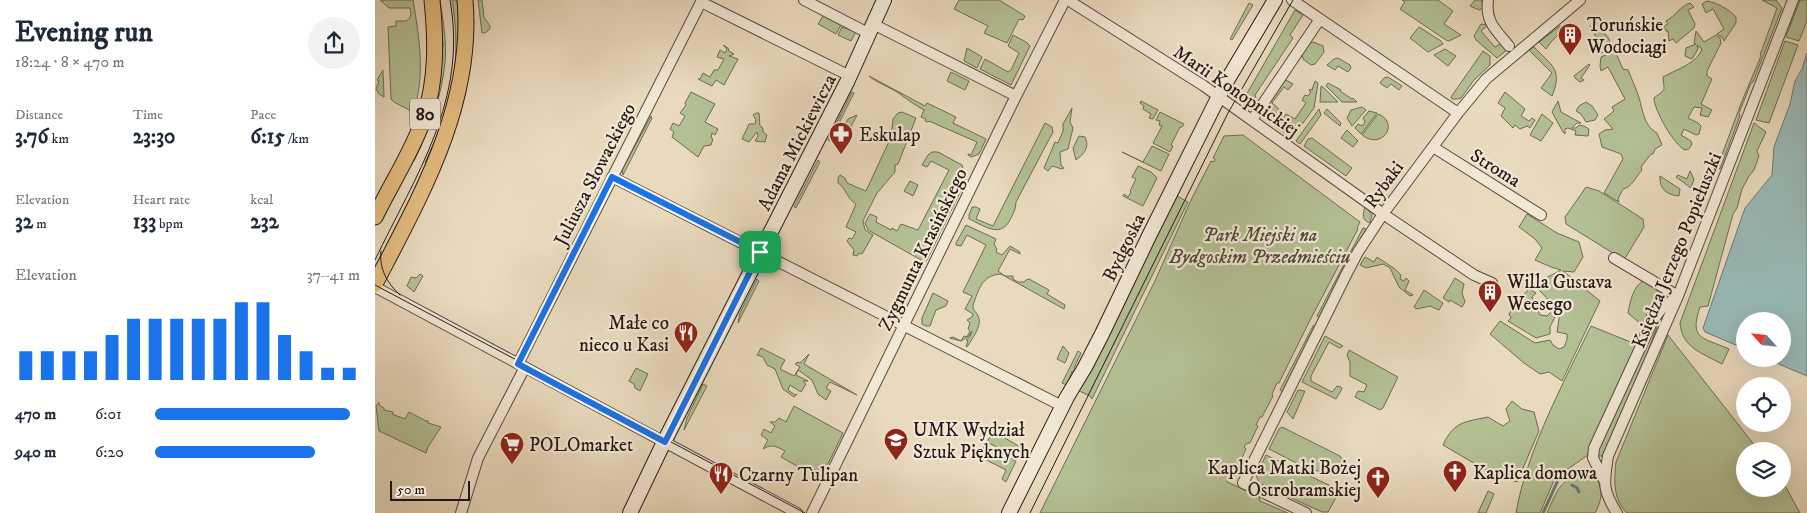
<!DOCTYPE html>
<html lang="en">
<head>
<meta charset="utf-8">
<style>
	:root { --surface:#fff; --page:#f2f2f3; --text:#1f2937; --muted:#747a83; --accent:#1a73e8 }
	body { margin:0; font-family:"IM FELL DW Pica",serif; background:var(--page); color:var(--text); height:100vh; display:flex; flex-direction:column; font-size:19px; white-space:nowrap }
	* { box-sizing:border-box; margin:0 }
	p { font-size:16px; color:var(--muted) }
	.icon { flex:none; width:28px; height:28px; fill:none; stroke:currentColor; stroke-width:2; stroke-linecap:round; stroke-linejoin:round }
	.map { position:relative; flex:1; overflow:hidden }
	.panel { display:flex; flex-direction:column; background:var(--surface); width:375px }
	.panel>* { flex:none }
	.needle { width:32px; rotate:297deg }
	.controls { position:absolute; left:1361px; top:312px; display:grid; gap:10px }
	.controls a { display:grid; place-items:center; width:55px; height:55px; border-radius:50%; background:var(--surface); box-shadow:0 5px 20px #0002; font-size:25px }
	.scale { position:absolute; left:15px; bottom:12px; width:80px; box-sizing:border-box; padding-left:5px; border:2px solid #261814; border-top:0; font-size:14px; line-height:18px; white-space:nowrap; color:#261814; -webkit-text-stroke:4px #f1e7d5; paint-order:stroke }
	.pin { position:absolute; display:grid; place-items:center; width:42px; height:42px; color:#fff; margin:-21px; border-radius:10px; box-shadow:0 2px 8px #0006 }
	.round { display:grid; place-items:center; flex:none; width:52px; height:52px; border-radius:26px; background:var(--page) }
	.headline { display:flex; align-items:center; justify-content:space-between; height:85px; padding:0 15px }
	h1 { font-size:28px; font-weight:700; line-height:38px }
	.stats { display:grid; grid-template-columns:repeat(3,1fr); gap:8px; height:85px; padding:5px 15px }
	.stats div { display:grid; align-content:center }
	.stats b { font-size:21px; font-weight:700 }
	.stats small { font-size:14px; font-weight:400 }
	.stats p { font-size:14px }
	.chart { height:140px; padding:10px 15px }
	.chart p { display:flex; justify-content:space-between }
	.chart svg { width:100%; height:90px; margin-top:5px; stroke:var(--accent); stroke-width:6 }
	ul { padding:0 15px; list-style:none; font-size:16px }
	li { display:grid; grid-template-columns:80px 60px 1fr; align-items:center; height:38px }
	li i { height:12px; border-radius:6px; background:var(--accent) }
	main { display:flex; flex:1; min-height:0 }
	.map>svg:first-child { display:block }
	.green { fill:#b3c094; stroke:#6c6c54 }
	.water { fill:#99bab7; stroke:#6b7976 }
	.lines { fill:none; stroke-linecap:round; stroke-linejoin:round }
	.stream { stroke:#6b7976; stroke-width:3 }
	.street-casing { stroke:#57483e; stroke-width:12 }
	.secondary-casing { stroke:#261814; stroke-width:16 }
	.primary-casing { stroke:#261814; stroke-width:17 }
	.street { stroke:#f1e7d5; stroke-width:10 }
	.secondary { stroke:#f1e7d5; stroke-width:14 }
	.primary { stroke:#e4bd7f; stroke-width:15 }
	.tram { stroke:#261814; stroke-width:1 }
	.route-casing { stroke:#fff; stroke-width:10 }
	.route { stroke:#1a73e8; stroke-width:6 }
	.labels { text-anchor:middle; stroke-width:4.5; stroke-linejoin:round; paint-order:stroke }
	.shield { fill:#f1e7d5; stroke:#63564e; stroke-width:1 }
	.shield-label { font-size:18px; font-weight:bold; fill:#261814 }
	.poi-label { font-size:19px; fill:#261814; stroke:#f1e7d5; text-anchor:start }
	.street-label { font-size:19px; fill:#261814; stroke:#f1e7d5 }
	.park-label { font-size:19px; font-style:italic; fill:#504a3a; stroke:#f1e7d5 }
</style>
</head>
<body>
<main>
<section class="panel">
<div class="headline"><div><h1>Evening run</h1><p>18:24 · 8 × 470 m</p></div><a class="round"><svg class="icon" aria-label="share" viewBox="0 0 24 24"><path d="M12 15V3M7 8l5-5 5 5M5 13v7h14v-7"/></svg></a></div>
<div class="stats">
<div><p>Distance</p><b>3.76<small> km</small></b></div>
<div><p>Time</p><b>23:30</b></div>
<div><p>Pace</p><b>6:15<small> /km</small></b></div>
</div>
<div class="stats">
<div><p>Elevation</p><b>32<small> m</small></b></div>
<div><p>Heart rate</p><b>133<small> bpm</small></b></div>
<div><p>kcal</p><b>232</b></div>
</div>
<div class="chart"><p><span>Elevation</span>37–41 m</p>
<svg viewBox="0 0 160 44" preserveAspectRatio="none"><path d="M5 44V30M15 44V30M25 44V30M35 44V30M45 44V22M55 44V14M65 44V14M75 44V14M85 44V14M95 44V14M105 44V6M115 44V6M125 44V22M135 44V30M145 44V38M155 44V38"/></svg>
</div>
<ul>
<li><b>470 m</b>6:01<i style="width:95%"></i></li>
<li><b>940 m</b>6:20<i style="width:78%"></i></li>
</ul>
</section>
<div class="map">
<svg width="1432" height="513" viewBox="0 0 1432 513">
	<rect width="100%" height="100%" fill="#e9dabe"/>
	<filter id="stains"><feTurbulence type="fractalNoise" baseFrequency=".004" numOctaves="4"/><feColorMatrix values="0 0 0 0 .2 0 0 0 0 .09 0 0 0 0 .02 0 0 0 .5 -.17"/></filter>
	<radialGradient id="worn" r=".72"><stop offset=".6" stop-color="#630" stop-opacity="0"/><stop offset="1" stop-color="#630" stop-opacity=".3"/></radialGradient>
	<path class="green" d="M5,0h33c6,36 13,77 0,112l-19,-10 -3,-3 -3,-72 8,-1v-5h10l4,-3 1,-5 -1,-5h-21z
		M63,0h2c3,20 7,41 5,62 -3,35 -16,68 -31,99h-2l29,-100 2,-16z
		M77,0h5c2,15 4,31 3,46 -3,42 -17,81 -32,119l-3,-2c5,-13 12,-25 17,-38 15,-40 17,-84 10,-125z
		M103,0h4l2,17 6,9c0,4 -3,7 -8,7z
		M584,0h40l26,16 -2,4 -4,-1 -12,24 -23,-10 4,-7 -34,-17z
		M1027,0h36l15,11 -9,13 17,11 -12,6 -3,-1 -46,-31 5,-7z
		M1100,0h7l1,8 -4,2 -9,-4z
		M1387,0h14l6,8 -29,74 -2,1 -12,30 1,3 -20,53 -3,-1 25,-67 19,-45 -1,-1 17,-47z
		M1425,0h7v21l-8,20 -13,-4z
		M1332,1c9,1 23,9 29,16v6l-12,18 -1,-3 -6,-4 7,-5 -11,-20 -7,4 -4,-9z
		M874,3l4,2 -21,35 -2,-1z
		M1315,3l4,4 -6,3 7,14 -1,4 -18,15 -3,-4 -4,2 -1,-10h-2l-2,-5 4,-2 -2,-3c10,-5 14,-15 24,-18z
		M920,10l8,5 -13,20 3,3 -38,57 2,8 -5,6 -10,-7z
		M448,16l18,9 -5,9 -18,-10z
		M1222,23l12,16 2,6 -1,1 1,3 -10,4 -2,-10 -8,-16v-2z
		M1106,24l7,1 -7,6 14,16 7,-4 6,6 -11,9 -21,-18 -2,-4z
		M1185,26l1,6 -10,10 -5,7 -7,-7z
		M467,27l14,5 -5,9 -13,-6z
		M1044,27l22,14 2,3 -15,8 -18,-14z
		M1321,31l8,11 12,-7 4,3 1,5 -14,28v5l5,3 -11,25 11,6 -4,7 -8,-2 2,-7 -8,-1 -6,11 10,5 3,3 -2,8 -3,1 -12,-6 -3,6 10,6 1,3 -3,5 -4,1c-11,-5 -31,-40 -31,-52 13,-10 10,-6 9,-21 12,-7 35,-14 39,-28l-5,-4 1,4 -6,10 -7,-3 1,-8 10,-4 -2,-1z
		M638,35l13,7 4,4 -19,39 -31,-16 5,-10 23,13 3,-2 8,-17 -11,-7z
		M1410,41l13,4 -29,78 -13,-3z
		M938,42l10,4 1,6 -9,12 -4,1 -8,-6 -1,-6 6,-9z
		M348,45l5,3 1,3 5,3 -5,2 9,3 -14,26 -8,-5 -4,6 -14,-7h2l3,-6 7,4 4,-7h4l6,-11 -7,-2 3,-7 5,3 2,-4z
		M1159,47c18,19 29,22 18,49l-11,-8 11,-15 -23,-23z
		M592,48l15,9 -5,11 -13,-7z
		M1070,49l11,7 -8,10 -14,-11z
		M1108,51l7,5v9l-16,15 -13,18 -3,1h-6l-1,-2z
		M1240,51l8,18 5,1c3,7 6,14 9,22 6,14 5,33 20,41l5,12 -7,4 -2,5h-2l-10,13 1,3c-7,8 -10,17 -19,19l-5,10 1,3 -15,-9 19,-34 -2,-5 -19,-7 -3,-13 6,-4 8,-1 -9,-10 10,-8 -2,-4 13,-8 -17,-32 -7,4 -1,-5 1,-9z
		M963,58l12,7 1,3 -3,4 -10,-6 -3,4 -8,-5 7,-6z
		M1214,64l1,1 -9,13 3,2 -4,2 -5,-4 -1,-2z
		M8,70l1,27 -5,-3 -3,-5 3,-8 -2,-1z
		M576,72l18,9 -4,9 -18,-9z
		M494,76l56,30 2,-3 29,14 -3,6 33,16 -7,15 -8,3 -3,-2v-1l3,1 6,-13 -48,-21 -1,1 -3,-1 1,-2 -5,-2 3,-7c-9,-5 -16,-10 -24,-16 -10,-7 -23,-11 -31,-18z
		M1013,77l14,9 -3,4 -8,-6 -4,4 -7,-5 4,-5z
		M909,79l9,5 -5,6 -4,-3 -12,16 7,6 -9,13 -10,-8z
		M940,81l3,2 -4,25 -22,30 -16,-11 10,-13 9,5 11,-16 -4,-3 3,-5 3,1 3,-4 -2,-1 1,-2 2,1z
		M953,83l13,7 -1,1 12,8 1,-1 4,4h-15l-16,-16z
		M946,86l3,2 14,14h-18z
		M316,92l24,12 -10,18 13,7 -3,6 -3,-2 -1,5 2,1 -2,6 -7,1 -6,11 -26,-20 2,-5 -4,-3 3,-6 6,3 6,-10 -5,-3 6,-8 -1,-2z
		M477,92l2,1 -24,48 -2,-1z
		M1130,92l20,17 -4,7 8,5 3,-3 3,2 -5,8 -3,-2 -7,3 -5,-4 -2,3 -12,-12 4,-8 -7,-5z
		M766,101l17,9 -5,9 -4,-1 2,-4 -8,-5 1,-3 -4,-3z
		M1183,101l3,11 20,11h-4l-5,5h4l3,-3 5,1 5,3 -1,7 -13,-1 1,-4 -8,-3 -3,1v5l-2,-2 -11,-20z
		M1211,102l6,4 6,9 -3,5 -9,2 -5,-8 -5,-3 3,-5z
		M987,107l4,3 -14,16 -5,-8 4,-8z
		M697,108l-2,14 3,6 -5,21 -8,3 1,13 3,3 -2,1 -10,-3 -4,5 -4,-3 11,-26 3,1 5,-12v-7z
		M944,109l2,6 -21,29 -4,-3z
		M952,109l14,14 -1,3 -16,-13z
		M994,111l8,2 -16,21 -6,-6 3,-4 4,2 3,-4 -2,-4z
		M527,112l14,6 -18,46 -3,1v7l-18,21 -14,28 2,9 8,5 -11,19 -3,-1 -2,3 -4,-1 1,-5 -7,-9 2,-3 3,1 4,-7 -10,-5 10,-23c-9,-5 -10,-16 -18,-21v-5l2,-3 5,3 2,5 19,8 25,-54 2,-18 5,-6z
		M785,112l24,12 -2,3h-2l-9,18 2,1 -3,6 -17,-9 9,-17 -3,-1 1,-4 -4,-1z
		M381,113h3l1,13 3,2v4l4,3 -2,7 -10,-1 3,-5 -1,-4 -8,10 -7,-3 7,-15h6l1,-4 -3,-5z
		M1003,114c22,8 5,37 -16,21z
		M1167,114l11,9 -12,18 -11,-6z
		M482,115l-14,27 -4,-2 -1,-2 10,-19z
		M276,116l1,2 -29,57 -1,-5z
		M670,123l7,4 1,5 -37,70c0,7 -3,12 -6,18 -10,19 -27,5 -41,-1v-4l3,-8h4l4,2 -4,10 17,7z
		M1379,123l12,9 -9,19 2,5 -5,14 -5,6 -7,13 -5,19 -4,6 -25,92 -8,1c-11,33 2,30 29,42l-7,15c-20,-11 -40,-16 -42,-41z
		M972,130l11,11 -5,6 -12,-9z
		M868,135l117,87 -3,6 1,1 -49,93 -30,61h-2l-5,11 1,2 -11,21h-2l-4,8 2,1 -8,17h-3l-3,4 2,2 -9,19 -5,4 -5,10 32,14 1,5 28,12h-248l114,-230 37,-83 20,-39 3,1 1,-3 -2,-1 11,-22z
		M704,136l6,1c5,10 -1,17 -9,23l-3,-12z
		M937,138l40,30 -6,8 -42,-30 4,-7z
		M777,146l17,8 -8,17 -39,-19 21,10z
		M557,152h6l24,13 4,15 -39,80h-6l-53,-30 -3,-7 5,-9 7,3 -1,5 15,8 1,-2 5,3 4,-7 17,6 31,-60 -18,-9 -4,6 -5,-2 6,-10z
		M443,160l2,2 -24,46 -2,-1z
		M763,166l13,6 6,6 -14,28 -20,-10 1,-2 4,3 3,-5 -1,-1 6,-12 -4,-2z
		M812,166l4,2 -14,28 11,6 -96,197 -2,-3 -13,-6z
		M1315,171l4,8 -3,9 -15,-11 2,-2 9,4z
		M1285,176l20,13 -1,7c-12,-1 -20,-7 -19,-20z
		M535,181l8,4 -5,11 -9,-5z
		M1211,187l13,4 44,28 1,8 -20,33 -58,-36 -1,-7z
		M990,206l7,9 -2,8c-9,-3 -7,-9 -5,-17z
		M1152,214l30,19 22,9 4,15 -9,15 -11,-1 37,30 -38,80 -13,-9 -9,2 -16,-11 -34,-29 10,-13 35,22 15,-3 3,5 6,4 5,-2 3,-7v-6l-10,-2 3,-20 -21,-22 3,-10 19,-10 -10,-3 -16,-7 7,-12 -7,-9 -16,-12z
		M591,225l30,14 -2,5 3,5 -1,3 6,3 8,-9 10,6v2l-10,-5 -12,22 7,5h8v3l5,3h6l2,-2 3,-1 20,11 -2,4 18,11 -1,4 -63,-35c-19,1 -22,15 -28,31 0,6 3,6 5,11 5,9 -6,23 -11,31l-1,-1 2,-5 -2,-1 4,-3 2,-6 -3,5 -8,5 -11,-3 3,-1 8,4 3,-5 3,1 3,-6 -2,-2 2,-6 -3,-3 5,-3 1,-3 -8,-5 7,-13 -9,-4 23,-47 -19,-10 -6,11 -5,-1v-2z
		M988,228l3,1 -46,89 -3,-2z
		M990,257l9,5 3,-5 18,12 6,6 -1,4 4,2 2,-3 3,3 -4,9 8,5 -3,1 -11,-9 -9,-19 -7,-4 -17,4 -6,-3z
		M45,274l3,2 -9,16 -7,-6 4,-9 5,1z
		M1080,278l9,6 -2,9 3,9 -3,5 -12,-7 -1,2 -6,-4z
		M382,279l2,2 -21,42 2,-10z
		M1268,281l11,6 4,4 -16,34 -14,-12c2,-11 5,-26 15,-32z
		M1154,289l7,4 -4,4 8,18 7,1 6,-6 3,5 -6,12v7l-14,4 -28,-17 3,-3 -2,-4 6,-10z
		M1049,290l19,13 -4,7 -9,-4 -13,3 -3,-2z
		M1286,290l3,3 -2,7 -19,35 -4,-1z
		M558,293l15,8 -2,5 -10,4 -6,16h-4l-4,-2v-6z
		M1280,322l3,1 -1,4 -18,49 -32,73 -5,7h-5l1,-12z
		M941,325l-33,67 -3,-2 33,-64z
		M1216,326l47,19 -50,110 -33,23 -15,35h-24c11,-63 47,-129 75,-187z
		M1293,335l91,116h-14v38h38v-7l17,31h-173c-14,-14 -13,-32 -11,-51z
		M950,336l18,10 -4,2 -10,-6 -18,34v5l21,11 5,-6 4,1 1,2 -6,10 -34,-17z
		M688,346l6,7 -4,10 -8,-4z
		M386,348l24,12 -5,9 14,7 6,-9 -5,-3 3,-2 2,1 9,-9 -5,10 53,31 -27,-13 -4,6 5,3 -5,9 -8,-6 -6,-14 -14,-10 -2,5 12,6h-5l3,3 -5,8 -11,-7 -2,5 7,5 2,-1 -3,3 -11,-8 -8,-20 -8,-4 -4,-8 -6,-2z
		M974,350l49,27 -15,31 -3,2 -25,-13 3,-6 6,1 3,-7 -17,-9v-14l-3,-7z
		M703,351l3,2 -7,15 3,2 -1,2 -4,-1 -5,14 -5,-2z
		M261,368l12,6 -8,17 -5,-3 -1,-4 -5,-3z
		M328,384l4,2 -23,44 3,-12z
		M923,390l7,1 -12,28 -6,-7z
		M1137,401l10,8 12,3 5,19 -22,51c-27,-8 -50,-23 -74,-37 11,-24 22,-23 45,-28l15,9 7,-5 -4,-12z
		M4,402v3l5,3v2l9,2 -1,2 13,5 4,-7 17,9h2v2l13,4 -13,20 -2,6 -47,-22 -3,-25z
		M419,406l49,27 -19,39 -5,-3 -6,14 5,-12 -12,-5 -2,4 -23,-13 4,-6c-8,-4 -13,-8 -22,-2l5,-9 -7,-5 3,-6 7,4 4,-7 -5,-4h5l4,-4 7,4z
		M907,427l58,29 2,3v9c-13,16 -58,-12 -73,-19l10,-20z
		M618,431l29,17 -5,10 -30,-16z
		M610,445l31,16 -10,21 -4,-3 4,-9 -43,-22 16,7z
		M891,455l71,34 2,3 -11,20h-6l-63,-29 -3,-8z
		M1212,470l7,2c8,17 10,24 1,41h-48c11,-25 13,-33 40,-43z
		M1113,491l6,3 -8,19h-8z"/>
	<path class="water" d="M1432,53v323l-40,-17h16v-38h-38v28l-40,-17 -2,-4 42,-120 27,-33 2,-28 16,-43 5,-23 7,-12z"/>
	<g class="lines">
		<path class="stream" d="M1197,485l5,3 2,4
			M1168,513l16,-35"/>
		<defs>
			<path id="street" d="M429,0l64,33
				M693,0l136,86 185,132 85,57 18,8
				M917,0l166,113
				M1113,0c-3,22 8,30 21,46
				M326,2l149,74
				M498,24l143,72
				M877,120l68,-101
				M1058,147l108,68
				M237,177l450,229
				M0,287l422,226
				M143,364l184,-364
				M1229,480l-11,-22 1,-10 59,-128 9,-12 16,-12 -64,-38
				M86,513l17,-55 47,-91
				M437,513l201,-411 52,-102
				M931,513l-63,-30 103,-208 12,-23 25,-38 75,-101 28,-34 94,-79
				M1242,513c-15,-23 -13,-30 -9,-57l70,-160 115,-296"/>
			<path id="secondary" d="M255,513l34,-71 183,-360 37,-82
				M634,513l58,-116 18,-30 17,-33 47,-98 76,-152 50,-84"/>
			<path id="primary" d="M0,217c16,-33 37,-65 49,-99 13,-38 12,-79 8,-118
				M0,284c46,-89 99,-180 90,-284"/>
		</defs>
		<use href="#street" class="street-casing"/>
		<use href="#secondary" class="secondary-casing"/>
		<use href="#primary" class="primary-casing"/>
		<use href="#street" class="street"/>
		<use href="#secondary" class="secondary"/>
		<use href="#primary" class="primary"/>
		<path class="tram" d="M6,251c-2,18 6,32 19,44
			M0,260c41,-86 93,-160 75,-260
			M0,285l430,228
			M655,513l198,-400 65,-113"/>
	</g>
	<g class="lines">
		<defs>
			<path id="route" d="M237,177l148,75 -95,190 -147,-78z"/>
		</defs>
		<use href="#route" class="route-casing"/>
		<use href="#route" class="route"/>
	</g>
	<defs>
		<symbol id="building-pin" viewBox="-11 -11 22 30"><path d="M0 17L-7.5 6A9.5 9.5 0 1 1 7.5 6Z" fill="#8f2418" stroke="#f1e7d5"/><path d="M-4-6H4V6H1V3H-1V6H-4ZM-2.5-4.3h1.7v1.8h-1.7ZM.8-4.3h1.7v1.8H.8ZM-2.5-1h1.7V.8h-1.7ZM.8-1h1.7V.8H.8Z" fill="#fff"/></symbol>
		<symbol id="pharmacy-pin" viewBox="-11 -11 22 30"><path d="M0 17L-7.5 6A9.5 9.5 0 1 1 7.5 6Z" fill="#8f2418" stroke="#f1e7d5"/><path d="M-2-6h4v4h4v4h-4v4h-4v-4h-4v-4h4Z" fill="#fff"/></symbol>
		<symbol id="restaurant-pin" viewBox="-11 -11 22 30"><path d="M0 17L-7.5 6A9.5 9.5 0 1 1 7.5 6Z" fill="#8f2418" stroke="#f1e7d5"/><path d="M-5-6h1v4h1v-4h1v4h1v-4h1v5L-1.5 .5V6h-2V.5L-5-1ZM5-6V6H3V1.5H1.5Q1.5-4 5-6Z" fill="#fff"/></symbol>
		<symbol id="university-pin" viewBox="-11 -11 22 30"><path d="M0 17L-7.5 6A9.5 9.5 0 1 1 7.5 6Z" fill="#8f2418" stroke="#f1e7d5"/><path d="M0-5L7-2L0 1L-7-2ZM-4 1L0 2.5L4 1V4Q0 6-4 4Z" fill="#fff"/></symbol>
		<symbol id="supermarket-pin" viewBox="-11 -11 22 30"><path d="M0 17L-7.5 6A9.5 9.5 0 1 1 7.5 6Z" fill="#8f2418" stroke="#f1e7d5"/><path d="M-6-5.5h2.5l.6 2H6L4.5 2H-2.5L-4.4-4H-6ZM-1.5 3.2a1.3 1.3 0 1 0 .1 0ZM3 3.2a1.3 1.3 0 1 0 .1 0Z" fill="#fff"/></symbol>
		<symbol id="church-pin" viewBox="-11 -11 22 30"><path d="M0 17L-7.5 6A9.5 9.5 0 1 1 7.5 6Z" fill="#8f2418" stroke="#f1e7d5"/><path d="M-1.2-6h2.4v3.5h3.3v2.4h-3.3V6h-2.4V-.1h-3.3v-2.4h3.3Z" fill="#fff"/></symbol>
	</defs>
	<g fill-rule="evenodd">
		<use href="#building-pin" x="1181" y="21" width="28" height="38"/>
		<use href="#pharmacy-pin" x="452" y="120" width="28" height="38"/>
		<use href="#building-pin" x="1101" y="278" width="28" height="38"/>
		<use href="#restaurant-pin" x="297" y="319" width="28" height="38"/>
		<use href="#university-pin" x="507" y="426" width="28" height="38"/>
		<use href="#supermarket-pin" x="123" y="430" width="28" height="38"/>
		<use href="#church-pin" x="1066" y="458" width="28" height="38"/>
		<use href="#restaurant-pin" x="332" y="460" width="28" height="38"/>
		<use href="#church-pin" x="989" y="464" width="28" height="38"/>
	</g>
	<g class="labels">
		<rect class="shield" x="35" y="98.5" width="30" height="31" rx="4"/>
		<g class="shield-label">
			<text x="50" y="120">80</text>
		</g>
		<g class="poi-label">
			<text x="1212" y="31">Toruńskie<tspan x="1212" dy="22">Wodociągi</tspan></text>
			<text x="484" y="141">Eskulap</text>
			<text x="1132" y="288">Willa Gustava<tspan x="1132" dy="22">Weesego</tspan></text>
			<text x="294" y="329" text-anchor="end">Małe co<tspan x="294" dy="22">nieco u Kasi</tspan></text>
			<text x="538" y="436">UMK Wydział<tspan x="538" dy="22">Sztuk Pięknych</tspan></text>
			<text x="154" y="451">POLOmarket</text>
			<text x="986" y="474" text-anchor="end">Kaplica Matki Bożej<tspan x="986" dy="22">Ostrobramskiej</tspan></text>
			<text x="1098" y="479">Kaplica domowa</text>
			<text x="364" y="481">Czarny Tulipan</text>
		</g>
		<g class="street-label">
			<text transform="translate(862 90) rotate(34)" y="7">Marii Konopnickiej</text>
			<text transform="translate(421 142) rotate(-63)" y="7">Adama Mickiewicza</text>
			<text transform="translate(1121 167) rotate(32)" y="7">Stroma</text>
			<text transform="translate(219 174) rotate(-63)" y="7">Juliusza Słowackiego</text>
			<text transform="translate(1008 184) rotate(-54)" y="7">Rybaki</text>
			<text transform="translate(748 247) rotate(-64)" y="7">Bydgoska</text>
			<text transform="translate(547 249) rotate(-64)" y="7">Zygmunta Krasińskiego</text>
			<text transform="translate(1301 250) rotate(-68)" y="7">Księdza Jerzego Popiełuszki</text>
		</g>
		<g class="park-label">
			<text x="885" y="241">Park Miejski na<tspan x="885" dy="22">Bydgoskim Przedmieściu</tspan></text>
		</g>
	</g>
	<rect width="100%" height="100%" filter="url(#stains)"/>
	<rect width="100%" height="100%" fill="url(#worn)"/>
</svg>
<div class="controls">
<a><svg class="needle" viewBox="-14 -14 28 28"><path d="M0-13l5 13h-10z" fill="#e53935"/><path d="M0 13l5-13h-10z" fill="#747a83"/></svg></a>
<a><svg class="icon" aria-label="locate" viewBox="0 0 24 24"><circle cx="12" cy="12" r="6"/><path d="M12 2v4M12 18v4M2 12h4M18 12h4"/></svg></a>
<a><svg class="icon" aria-label="layers" viewBox="0 0 24 24"><path d="M12 4l9 5-9 5-9-5zM3 14l9 5 9-5"/></svg></a>
</div>
<div class="scale">50 m</div>
<div class="pin" style="left:385px;top:252px;background:#1e9e55"><svg class="icon" aria-label="arrive" viewBox="0 0 24 24"><path d="M6 21V4h12l-3 4 3 4H6"/></svg></div>
</div>
</main>
</body>
</html>
